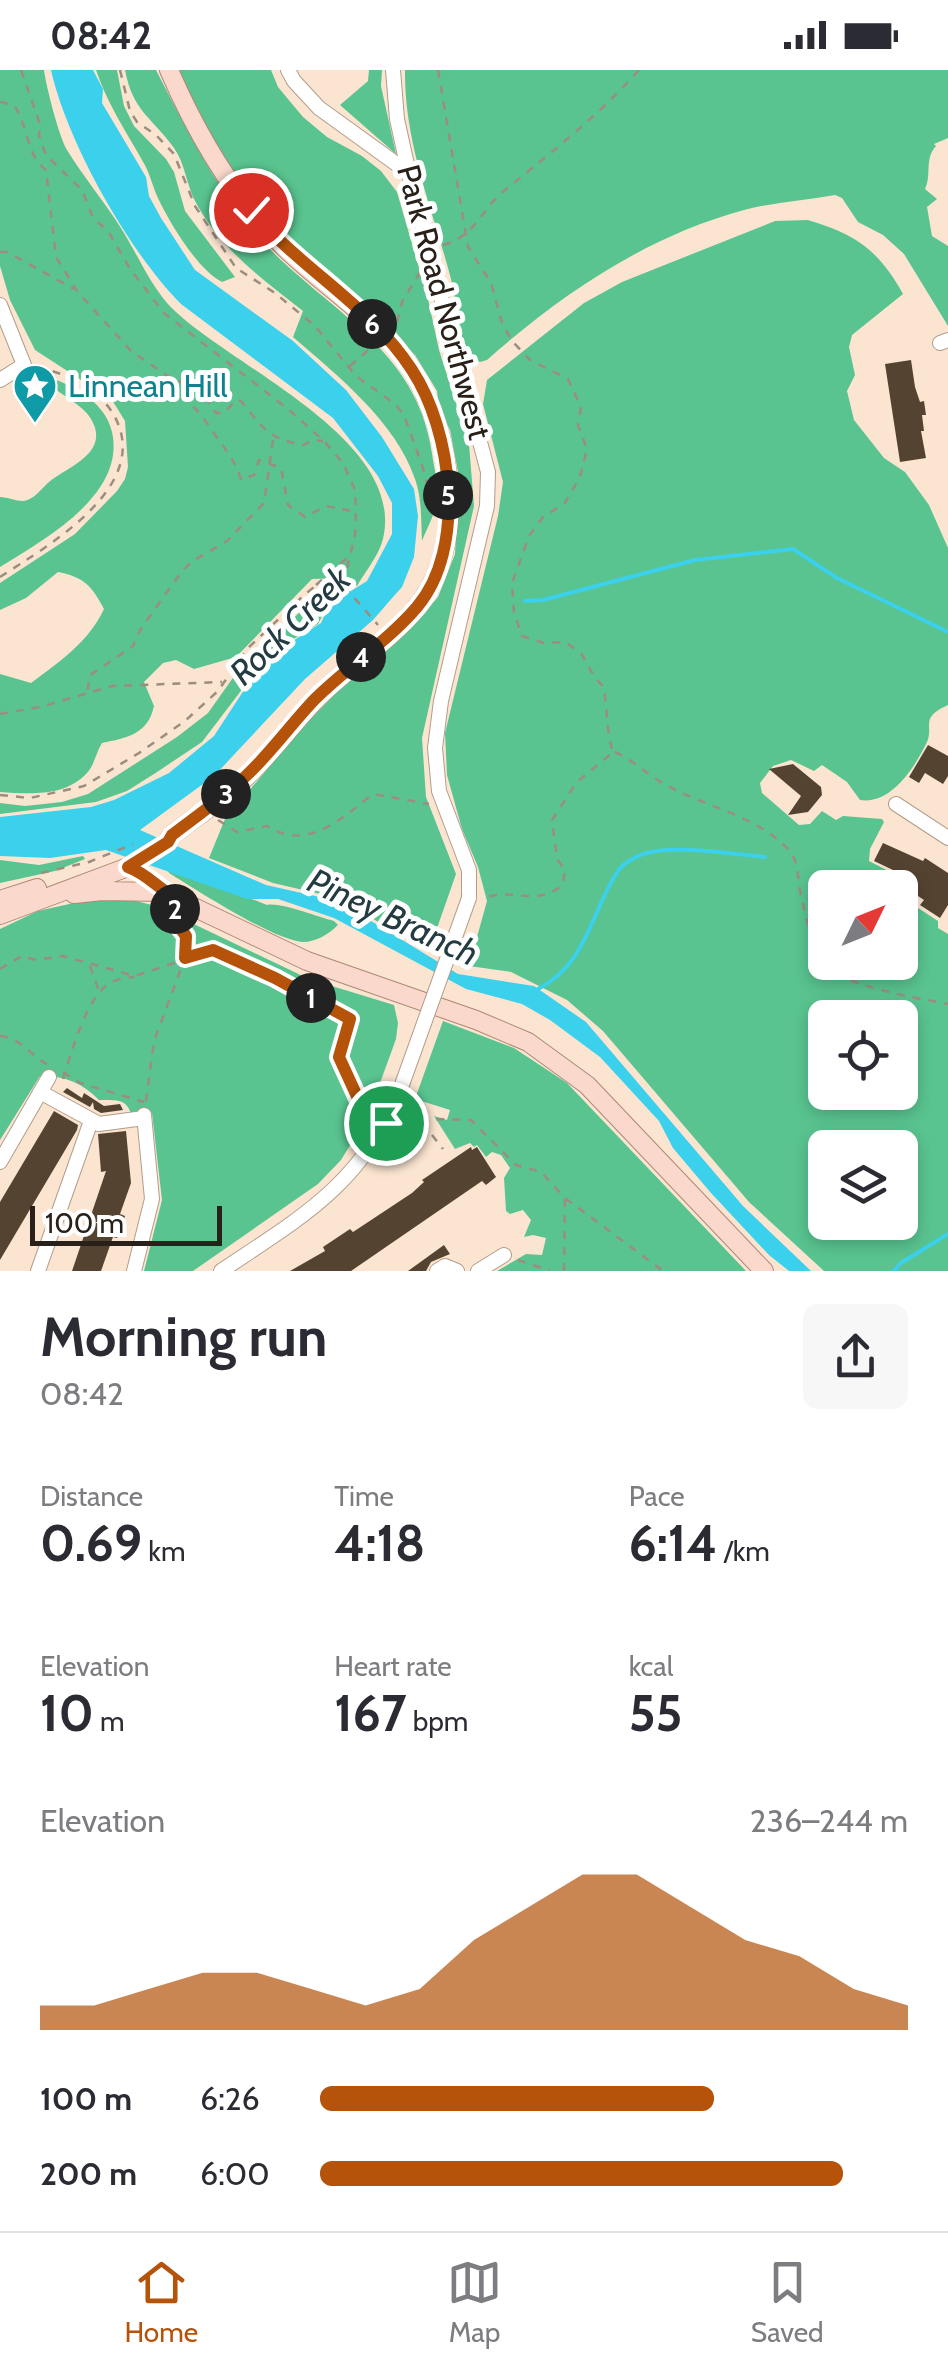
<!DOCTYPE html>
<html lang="en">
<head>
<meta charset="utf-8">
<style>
	:root { --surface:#fff; --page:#f7f7f7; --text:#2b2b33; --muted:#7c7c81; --line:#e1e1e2; --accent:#b45309 }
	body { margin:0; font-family:Cabin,sans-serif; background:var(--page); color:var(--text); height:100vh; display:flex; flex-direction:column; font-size:38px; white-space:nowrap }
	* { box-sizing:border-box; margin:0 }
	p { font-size:32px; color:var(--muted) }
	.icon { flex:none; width:55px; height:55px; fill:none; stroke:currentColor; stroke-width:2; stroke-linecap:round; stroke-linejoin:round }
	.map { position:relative; height:1201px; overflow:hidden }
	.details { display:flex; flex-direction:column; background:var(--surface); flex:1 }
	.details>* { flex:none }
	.needle { width:65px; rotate:47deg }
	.fabs { position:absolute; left:808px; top:800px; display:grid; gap:20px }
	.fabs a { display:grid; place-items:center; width:110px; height:110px; border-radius:15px; background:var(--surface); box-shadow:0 5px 15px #0003; font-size:50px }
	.scale { position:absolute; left:30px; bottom:25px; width:192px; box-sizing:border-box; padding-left:10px; border:5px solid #282019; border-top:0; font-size:28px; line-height:35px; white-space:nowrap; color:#282019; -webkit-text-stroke:8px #fff; paint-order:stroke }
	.pin { position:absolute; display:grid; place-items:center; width:85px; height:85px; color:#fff; margin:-42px; border:5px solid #fff; border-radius:50%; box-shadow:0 2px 10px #0007 }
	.km { position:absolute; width:50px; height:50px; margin:-25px; border-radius:50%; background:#222; color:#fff; font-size:28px; line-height:50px; text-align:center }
	.round { display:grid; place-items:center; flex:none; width:105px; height:105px; border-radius:15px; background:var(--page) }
	.summary { display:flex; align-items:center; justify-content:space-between; height:170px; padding:0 40px }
	h1 { font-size:55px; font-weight:700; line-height:75px }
	.metrics { display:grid; grid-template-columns:repeat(3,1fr); gap:15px; height:170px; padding:10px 40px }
	.metrics div { display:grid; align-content:center }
	.metrics b { font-size:50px; font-weight:700 }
	.metrics small { font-size:28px; font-weight:400 }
	.metrics p { font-size:28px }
	.chart { height:280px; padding:20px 40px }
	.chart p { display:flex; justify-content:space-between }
	.chart svg { width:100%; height:180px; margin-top:10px; fill:var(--accent); opacity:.7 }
	ul { padding:0 40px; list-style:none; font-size:32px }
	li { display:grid; grid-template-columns:160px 120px 1fr; align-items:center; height:75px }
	li i { height:25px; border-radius:12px; background:var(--accent) }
	.status { display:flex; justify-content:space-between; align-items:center; height:70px; padding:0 50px; background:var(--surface); direction:ltr }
	.status svg { height:28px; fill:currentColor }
	.tabs { display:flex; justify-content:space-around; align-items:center; height:140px; border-top:2px solid var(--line); background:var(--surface); font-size:28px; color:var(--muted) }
	.tabs a { display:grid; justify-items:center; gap:5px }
	.tabs .selected { color:var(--accent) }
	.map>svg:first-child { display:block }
	.forest { fill:#59c490; fill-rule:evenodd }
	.water { fill:#3bd0ec }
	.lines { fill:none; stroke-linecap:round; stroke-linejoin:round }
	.stream { stroke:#3bd0ec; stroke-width:4 }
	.building { fill:#554332 }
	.minor-casing { stroke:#b19d8a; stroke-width:16 }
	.major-casing { stroke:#ae8776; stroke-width:20 }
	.path { stroke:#9c8d7f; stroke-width:2.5; stroke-dasharray:8 8; stroke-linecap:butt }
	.minor { stroke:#fff; stroke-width:14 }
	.major { stroke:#fad8cb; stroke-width:18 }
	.minor-bridge-casing { stroke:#b19d8a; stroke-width:16; stroke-linecap:butt }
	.minor-bridge { stroke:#fff; stroke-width:14 }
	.route-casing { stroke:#fff; stroke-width:20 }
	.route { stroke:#b45309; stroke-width:12 }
	.labels { text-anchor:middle; stroke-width:10; stroke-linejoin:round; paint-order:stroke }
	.street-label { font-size:32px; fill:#282019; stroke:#fff }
	.culture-label { font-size:32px; fill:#0d838f; stroke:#fff; text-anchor:start }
	.water-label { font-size:35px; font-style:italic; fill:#243c41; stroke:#fff }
</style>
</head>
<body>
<div class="status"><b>08:42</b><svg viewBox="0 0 49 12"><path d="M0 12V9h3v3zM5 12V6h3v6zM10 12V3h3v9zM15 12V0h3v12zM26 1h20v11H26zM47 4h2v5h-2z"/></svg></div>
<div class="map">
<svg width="948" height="1201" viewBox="0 0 948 1201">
	<rect width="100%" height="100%" fill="#fbe5d1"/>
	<path class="forest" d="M0,0h44c2,16 15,67 23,80 16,26 36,50 52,75 17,26 28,54 48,78 54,60 240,133 216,236 -4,16 -18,33 -26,47l-14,-8 -31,1 -76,78 -42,12 -18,-9 -13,3 -19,19 10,24c-6,28 -27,32 -52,37 -6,9 -7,21 -15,30 -22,24 -57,21 -87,19v-118l31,9c29,-22 57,-40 73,-74 -12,-23 -20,-32 -46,-37l-32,26 -26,12v-27l75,-49 42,-43 8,-12 3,-12 -3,-46 -13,-21 -77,-50 -25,-50 -10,-34z
		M96,0h21l7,36 10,20 32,33 8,13 11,39 50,66 -13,5c-25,-13 -53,-60 -65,-86 -5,-12 -8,-25 -15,-36 -17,-30 -35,-57 -46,-90z
		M125,0h31c28,54 55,109 94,157 67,82 169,114 183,233 2,12 6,27 5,38 -2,14 -11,30 -16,43 -1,-20 0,-43 -7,-62 -19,-57 -78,-104 -122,-142l10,-26c-42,-33 -84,-63 -109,-112 -8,-17 -9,-35 -20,-51 -22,-31 -41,-36 -49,-78z
		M178,0h93l7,17 25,30 24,20 35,19 19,15 16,21 31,107 11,51 30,94 5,62 -52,232 4,59 30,77 -27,77 -14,-11 -15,-4 -58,-37 -69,-16 -64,-25 16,-39 77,-91 42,-43 67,-57 27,-31 17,-43 4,-77 -9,-47 -11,-21 -2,-18 -22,-36 -129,-118 -48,-55 -23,-34z
		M369,0h13l-1,16 15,68 -56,-49 28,-24z
		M405,0h543v68l-14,6 2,2c-12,13 -4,29 -11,43l12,10 -10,8 5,29 16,10v80l-44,-72 -21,-19 -25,-13 -16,-24 -7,-3c-31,6 -61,7 -91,15 -97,26 -184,85 -257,150l-7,2c-8,-3 -12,-6 -15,-15 -7,-21 -9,-46 -14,-68 -18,-69 -47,-136 -46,-209z
		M808,150c47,14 71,30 95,74l-51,41 -3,12 6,28 -8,16 7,29 30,38 21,14 24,33 19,43v157c-29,13 -14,21 -21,37 -12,25 -36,63 -67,58l-13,-18 -25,-17 -8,6 -23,-11 -18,6 -13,17 2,10 37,32 11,-1 12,-13 14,9 7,-4 39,3 2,3 -14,27 -1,12 35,18 -1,11 10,7 -1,7 26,17v7l10,6v337h-124l-75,-69 -146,-171 -36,-31 -56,-28 -42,-6 18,-65 -9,-34 -16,-38 -15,-54 -2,-42 53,-217 5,-34 -20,-78 4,-24 97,-77 38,-21 153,-61zM825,818h75v74h-75zM825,948h75v74h-75zM825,1078h75v74h-75z
		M51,308c26,9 55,26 61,54 14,63 -67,107 -112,135v-70c7,0 16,4 23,4 11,-1 18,-12 26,-19 16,-14 57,-27 45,-57 -8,-21 -32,-27 -46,-43z
		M322,522l16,5 -10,8 -10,19 -36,22 -23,21 -57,75 -48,32 -27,17 -31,11 -96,12v-11l25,3 37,-4 26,-8 89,-57 31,-24 34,-48z
		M83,786l2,3 -30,12 -55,12v-23l39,5z
		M166,795l101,40c14,-3 50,12 67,16l4,4c-9,9 -22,17 -35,17 -28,-1 -108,-53 -134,-69z
		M96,828l40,3 20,5 153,73 85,26 4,18 -2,16 -28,77 -27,44 -23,24 -125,87h-49l18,-71 -10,-87 -21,1c-5,-17 -17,-13 -32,-14 -17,-18 -37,-25 -59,-24l-40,64v-211l38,-18z
		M443,951l71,27 53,35 179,188h-249l29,-17 16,1 4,-17 -13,-3 -9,2 7,-17 -8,-10 -13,4 -4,-3 -2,-33 6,-10 -9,-13 -9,-3 -6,5 -9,-12 -3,2 -4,-4 -15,6 -21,-33 13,4 3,-10 -35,-11z"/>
	<path class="water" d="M51,0h42l10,19 -1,14 44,74 3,19 12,22 34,52 98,71 53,49 36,47 32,52 4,27 -4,41 -12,30 -9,10 -20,23 -68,59 -91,97 -74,54 126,55 58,13 29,12 105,64 76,12 52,36 157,184 68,65h-22l-20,-16 -58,-62 -38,-45 -14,-27 -59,-64 -50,-37 -28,-16 -56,-15 -132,-71 -56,-19h-31l-141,-49 -56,8 -50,-2v-39l91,-10 23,-7 55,-27 45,-37 32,-49 19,-21 26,-24 30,-19 9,-19 37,-23 25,-47v-31l-14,-27 -45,-58 -152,-114c-52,-52 -114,-162 -130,-234z"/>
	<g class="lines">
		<path class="stream" d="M525,531l18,-1 152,-40 98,-11 44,29 111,54
			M538,919c50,-26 52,-76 80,-118 4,-7 17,-14 25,-17 29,-10 90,0 122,3
			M894,1201l7,-8 47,-29"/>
	</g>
	<path class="building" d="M911,290l4,27 5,15 4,-1 2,14h-4l2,16h-3l5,27 -26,4 -15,-98z
		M928,675l20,11v20l-5,8 -18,-11 -6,10 -10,-6z
		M793,694l28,23 1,8 -14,17 -20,3 13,-19 -32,-27z
		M883,773l40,18 2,-3 23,15v32l-8,13 -20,-13 4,-5 -18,-12 6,-9 -38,-18z
		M67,1018l15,10 2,-5 20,13 16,-2 3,6 -22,3 -7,-4 -1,-7 -3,5 -27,-15z
		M54,1041l24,14 -1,5 -77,130v-58z
		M126,1061l5,52 -11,31 5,2 -8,22 -4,-1 -12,34h-29l34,-100 -5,1 -3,-38z
		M471,1077l1,3 5,-3 19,30 -10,8 -4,-4 -131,90h-61l35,-20 -2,-4 27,-18 3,3 59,-39 12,-11 -2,-2z
		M444,1175l6,9 -19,8 -5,9h-18z"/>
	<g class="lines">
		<defs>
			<path id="minor" d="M288,0l6,11 25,27 90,65
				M393,0l4,49 16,73 75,280 -1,34 -46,195 -6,47 4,43 30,79v28
				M0,235l24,60 -24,15
				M940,273l8,-3
				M896,734l52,34
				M40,1022l59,32 45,-6
				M0,1092l49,-85
				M38,1201l53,-150
				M134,1201l18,-72 -8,-84
				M221,1201c79,-53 140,-86 178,-178
				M437,1201l8,-5 12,5
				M478,1201l26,-16"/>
			<path id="major" d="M74,824l28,-3 60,1 145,69 169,59 52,22 59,43 177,186
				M0,830l37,-12
				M0,845l128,-48 40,-25 4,-7c26,-20 54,-38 77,-61 25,-25 46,-54 71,-79 31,-32 73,-56 100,-92 52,-69 29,-193 -24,-255 -31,-36 -72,-63 -107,-96 -53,-50 -91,-115 -120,-182"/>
		</defs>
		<use href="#minor" class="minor-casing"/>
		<use href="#major" class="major-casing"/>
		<path class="path" d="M21,0l19,54 -1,12 7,19 36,35 11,28 15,13 22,38 34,44 124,96 36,32 19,22 12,27 1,22 -1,23 -12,50
			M120,0l10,41 7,11 19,13 18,19 21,52 41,62 39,25 40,33 41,50 39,28 9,11 21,59 7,40
			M438,0l30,177 23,36 11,40 10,18 18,19 38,19 13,28 -3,18 9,24 -7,28 -15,26 -22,14 -14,19 -17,47 2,30 8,23 22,7 21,-1 16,11 14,25 9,9 5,51 4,14 -37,31 -24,37 5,39 8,11 -2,14c-25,24 -51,3 -79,14
			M0,32l14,3c14,20 12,50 32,65l10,87 21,34 54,60 38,26 31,13 16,23 9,-1 11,-12 5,1c22,27 27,38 63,44l8,-5 11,1
			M443,175c34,-10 37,-35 62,-55 47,-38 94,-75 134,-120
			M0,182h7l67,37
			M397,252l5,-20 18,-30
			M350,296l24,-21
			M104,330c50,-22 80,-14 109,32 11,16 23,29 28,48l13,-5 5,-15 22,8 7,37 17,12 21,-11 30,6
			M0,507c49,-32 157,-93 112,-165 -16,-25 -48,-40 -77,-45
			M316,515l31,-27
			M344,516l34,39
			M88,620l1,-14 44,-30 7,-16 40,-56 11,-12 36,-21 37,-38 9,-63
			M0,644l40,-7 72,-21 110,-4
			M615,682c19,9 33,23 51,33 41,23 88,29 122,64 12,12 9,34 14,51 5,21 10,46 24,64 18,23 92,34 122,40
			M0,725l30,3 54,-12 55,-33 46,-32 33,-30 29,-42 56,-53 11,-9 28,-3
			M218,750l19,12 30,-6c40,26 74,-7 106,-32l56,10
			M41,803l48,-11 44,-18
			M90,896l9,25
			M0,899l22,-13 14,4 27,-4 72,20 78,-26 62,27 75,42 -11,38 29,63
			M0,966c22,2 29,19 47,28
			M63,1002l17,11 64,19
			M63,1009c8,-25 23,-82 47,-96 6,-4 16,-5 24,-6
			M146,1031l8,-60 31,-83 1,-22 -13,-17 1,-4
			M421,1054l17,-5 33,1 45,45 25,7 24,26 98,73
			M432,1065l11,14
			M518,1190l32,11
			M564,1201l1,-72"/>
		<use href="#minor" class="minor"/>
		<use href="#major" class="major"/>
		<defs>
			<path id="minor-bridge" d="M399,1023l70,-195"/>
		</defs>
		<use href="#minor-bridge" class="minor-bridge-casing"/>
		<use href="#minor-bridge" class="minor-bridge"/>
	</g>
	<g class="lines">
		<defs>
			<path id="route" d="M251,140c48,58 120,96 161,160 40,61 55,178 5,237 -30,35 -70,60 -102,92 -23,24 -42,51 -66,74 -23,23 -51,42 -77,62l-4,7 -40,25c20,7 31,23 50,32l-5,20 13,17 -1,22 28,-8 62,28 75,41 -11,38 38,83 9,-17"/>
		</defs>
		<use href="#route" class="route-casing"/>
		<use href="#route" class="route"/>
	</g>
	<defs>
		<symbol id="sight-pin" viewBox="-11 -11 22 30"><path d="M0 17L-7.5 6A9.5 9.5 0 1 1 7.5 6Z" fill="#0f9aa8" stroke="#fff"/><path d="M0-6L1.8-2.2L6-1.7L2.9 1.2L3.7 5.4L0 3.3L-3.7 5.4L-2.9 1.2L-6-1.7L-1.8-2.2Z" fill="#fff"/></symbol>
	</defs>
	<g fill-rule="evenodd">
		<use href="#sight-pin" x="10" y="291" width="50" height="68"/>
	</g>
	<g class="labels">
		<g class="street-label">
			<text transform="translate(444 232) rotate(75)" y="11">Park Road Northwest</text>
		</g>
		<g class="culture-label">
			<text x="68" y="327">Linnean Hill</text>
		</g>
		<g class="water-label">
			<text transform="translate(290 556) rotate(-44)" y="12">Rock Creek</text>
			<text transform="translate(393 847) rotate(25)" y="12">Piney Branch</text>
		</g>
	</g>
</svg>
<div class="fabs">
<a><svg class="needle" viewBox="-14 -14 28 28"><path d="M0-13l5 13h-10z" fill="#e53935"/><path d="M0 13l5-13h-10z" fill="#7c7c81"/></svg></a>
<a><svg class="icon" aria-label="locate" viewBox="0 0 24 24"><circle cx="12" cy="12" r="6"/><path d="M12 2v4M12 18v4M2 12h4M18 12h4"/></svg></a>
<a><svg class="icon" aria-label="layers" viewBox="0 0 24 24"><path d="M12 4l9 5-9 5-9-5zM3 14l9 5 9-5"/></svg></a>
</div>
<div class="scale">100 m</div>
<div class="pin" style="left:386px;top:1053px;background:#1e9e55"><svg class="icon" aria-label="arrive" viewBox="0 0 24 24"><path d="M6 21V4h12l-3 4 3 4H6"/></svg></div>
<div class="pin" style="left:251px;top:140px;background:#d93025"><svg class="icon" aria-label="check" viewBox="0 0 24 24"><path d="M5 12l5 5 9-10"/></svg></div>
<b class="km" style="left:311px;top:928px">1</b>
<b class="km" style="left:175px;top:839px">2</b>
<b class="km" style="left:226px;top:724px">3</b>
<b class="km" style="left:361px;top:587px">4</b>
<b class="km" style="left:448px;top:425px">5</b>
<b class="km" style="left:372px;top:254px">6</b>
</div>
<section class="details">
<div class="summary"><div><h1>Morning run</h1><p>08:42</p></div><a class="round"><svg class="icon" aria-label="share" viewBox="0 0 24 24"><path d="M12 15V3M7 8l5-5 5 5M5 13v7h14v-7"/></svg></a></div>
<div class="metrics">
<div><p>Distance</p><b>0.69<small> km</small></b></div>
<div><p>Time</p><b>4:18</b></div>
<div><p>Pace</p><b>6:14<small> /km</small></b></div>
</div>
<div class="metrics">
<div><p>Elevation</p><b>10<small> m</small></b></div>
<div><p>Heart rate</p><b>167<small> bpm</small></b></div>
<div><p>kcal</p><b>55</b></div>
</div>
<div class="chart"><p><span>Elevation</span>236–244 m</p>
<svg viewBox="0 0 160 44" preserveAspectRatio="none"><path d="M0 44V38L10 38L20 34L30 30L40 30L50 34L60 38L70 34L80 22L90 14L100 6L110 6L120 14L130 22L140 26L150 34L160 38V44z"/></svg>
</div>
<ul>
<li><b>100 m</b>6:26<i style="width:67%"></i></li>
<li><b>200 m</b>6:00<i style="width:89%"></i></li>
</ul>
</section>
<nav class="tabs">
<a class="selected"><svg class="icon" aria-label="home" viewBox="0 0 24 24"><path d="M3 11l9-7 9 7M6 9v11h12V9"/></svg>Home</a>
<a><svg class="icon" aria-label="map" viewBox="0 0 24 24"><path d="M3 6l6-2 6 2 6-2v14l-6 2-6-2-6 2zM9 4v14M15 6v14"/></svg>Map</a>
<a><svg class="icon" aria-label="saved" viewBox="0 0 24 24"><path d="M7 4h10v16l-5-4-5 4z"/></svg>Saved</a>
</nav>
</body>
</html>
